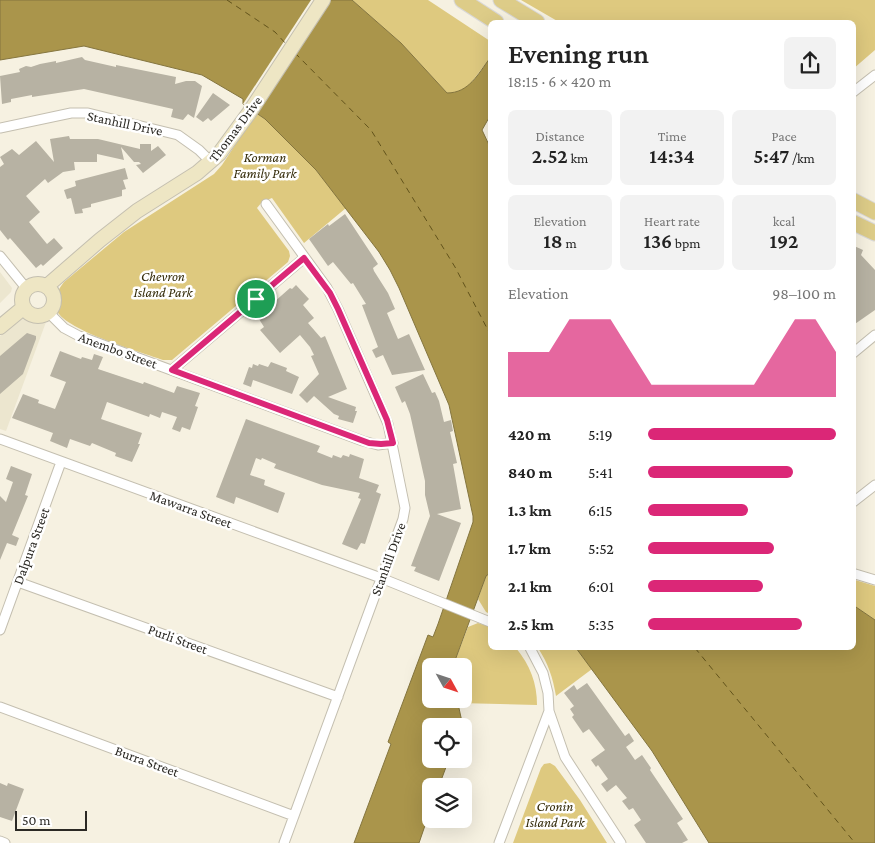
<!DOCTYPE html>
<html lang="en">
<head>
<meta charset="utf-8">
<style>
	:root { --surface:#fff; --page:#f2f2f2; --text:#222; --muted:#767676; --accent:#db2777 }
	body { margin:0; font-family:"Crimson Pro",serif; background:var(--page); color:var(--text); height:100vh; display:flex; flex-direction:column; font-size:19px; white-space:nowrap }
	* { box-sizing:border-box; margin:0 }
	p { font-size:16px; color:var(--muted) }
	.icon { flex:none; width:28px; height:28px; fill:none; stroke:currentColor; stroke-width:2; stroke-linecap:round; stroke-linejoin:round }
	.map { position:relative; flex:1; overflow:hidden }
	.panel { position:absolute; left:488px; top:20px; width:368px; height:630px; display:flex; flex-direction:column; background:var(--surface); border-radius:8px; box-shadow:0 5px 20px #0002 }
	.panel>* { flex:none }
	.needle { width:32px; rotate:130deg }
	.fabs { position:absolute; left:422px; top:658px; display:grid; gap:10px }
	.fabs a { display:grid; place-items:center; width:50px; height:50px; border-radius:8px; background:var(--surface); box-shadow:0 5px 20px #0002; font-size:25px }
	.scale { position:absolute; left:15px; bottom:12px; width:72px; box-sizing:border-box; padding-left:5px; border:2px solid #2b2924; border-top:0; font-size:14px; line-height:18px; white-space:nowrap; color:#2b2924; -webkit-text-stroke:4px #fff; paint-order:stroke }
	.pin { position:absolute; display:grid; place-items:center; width:42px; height:42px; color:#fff; margin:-21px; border:2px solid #fff; border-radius:50%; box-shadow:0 1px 5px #0007 }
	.round { display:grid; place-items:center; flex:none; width:52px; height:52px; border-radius:8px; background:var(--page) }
	.overview { display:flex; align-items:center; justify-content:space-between; height:85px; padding:0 20px }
	h1 { font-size:28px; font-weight:600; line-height:38px }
	.stats { display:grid; grid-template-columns:repeat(3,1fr); gap:8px; height:85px; padding:5px 20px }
	.stats div { display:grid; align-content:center; border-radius:8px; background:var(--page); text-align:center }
	.stats b { font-size:21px; font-weight:600 }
	.stats small { font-size:14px; font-weight:400 }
	.stats p { font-size:14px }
	.chart { height:140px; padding:10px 20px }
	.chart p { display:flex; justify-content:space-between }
	.chart svg { width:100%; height:90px; margin-top:5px; fill:var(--accent); opacity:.7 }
	ul { padding:0 20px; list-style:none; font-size:16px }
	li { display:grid; grid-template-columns:80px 60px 1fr; align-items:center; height:38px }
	li i { height:12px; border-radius:6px; background:var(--accent) }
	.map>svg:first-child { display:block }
	.built { fill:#ece6cf }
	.green { fill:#dec97f }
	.water { fill:#aa954b; stroke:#84753f }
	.pier { fill:#f6f1e1 }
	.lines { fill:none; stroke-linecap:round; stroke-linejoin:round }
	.ferry { stroke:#62531b; stroke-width:1; stroke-dasharray:6 5; stroke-linecap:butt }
	.building { fill:#b7b2a3 }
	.street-casing { stroke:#c4bfb0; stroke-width:11 }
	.secondary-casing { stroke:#c4bfb0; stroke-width:16 }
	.primary-casing { stroke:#d9d8d8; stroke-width:17 }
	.street { stroke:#fff; stroke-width:9 }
	.secondary { stroke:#eee6c4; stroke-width:14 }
	.primary { stroke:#dc8; stroke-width:15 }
	.route-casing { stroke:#fff; stroke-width:10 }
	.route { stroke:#db2777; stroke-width:6 }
	.labels { text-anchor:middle; stroke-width:5; stroke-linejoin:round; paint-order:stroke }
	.street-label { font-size:14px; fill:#2b2924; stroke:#fff }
	.park-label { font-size:14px; font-style:italic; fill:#342b09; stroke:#fff }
</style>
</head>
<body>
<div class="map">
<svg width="875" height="843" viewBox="0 0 875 843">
	<rect width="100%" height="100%" fill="#f6f1e1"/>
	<path class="built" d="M0,272l12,16 -1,4 -11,11z
		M29,316l10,2 7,4 -40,109 -6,-2v-93l22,-17z"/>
	<path class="green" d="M352,0h76l62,41v17l-22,29 -11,6h-10l-46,-50z
		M521,0h354v50l-22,19 -1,-47h-293z
		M256,113l9,6 51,51 30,38 -42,35 -32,-45 -10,4 -5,6 32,43 1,5 -2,6 -116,98h-9c-22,-8 -96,-29 -106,-49 -5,-10 0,-20 7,-29l60,-50 90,-58 8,-9z
		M490,573v41l-4,-2 -8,-13 8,-23z
		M852,579l23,7v34l-22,-15z
		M478,623l12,4v21h26c14,17 21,35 21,57l-79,-2 -1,-4h7v-33h-11l15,-39z
		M538,648h38l16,21 -36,27c-3,-18 -8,-33 -18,-48z
		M550,763l5,3 25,34 27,43h-94l28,-75 3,-4z"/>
	<path class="water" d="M0,0h352l49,43 46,50c22,0 31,-19 43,-35v58l-8,14 8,17v426l-4,3 -33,90h-22v33h26l5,23 -2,4h-29v33h18l-10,27h-8v22l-12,35h-65l37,-99 -3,-2 40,-107 5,2 5,-13 35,-102v-6l-24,-111 -50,-117 -9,-18 -11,-18 -63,-82 -51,-51 -22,-15v-5l-41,-24 -118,-29 -84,14z
		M853,605l22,15v223h-166l-57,-92 -76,-103h276z"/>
	<path class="pier" d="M311,0h20l-75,113 -13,-9z"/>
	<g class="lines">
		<path class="ferry" d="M227,0l48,32 12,13
			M295,53l76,77 84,137 35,67
			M695,648l160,195"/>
	</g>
	<path class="building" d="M82,57l3,3 31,7v-2l60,12 -1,7 11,-3h9l7,5 -8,32 -6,-4 -5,6 -12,-3 2,-8 -89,-20 -52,8v-2l-21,4v3l-9,2 -2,-28 20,-4 -1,-3 7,-3 5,1 9,-3 16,-3v2z
		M213,93l17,12 -19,16 -3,-3 -5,4 -7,-5z
		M69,136l1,3h28l42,10v-5h11v7l7,-5 8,9 -23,18 -7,-8 5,-1 -2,-2h-5l-13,-15 3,13 -27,-6v8h-23l1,8 -12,2 -15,11 -3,-4 -19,17 14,16 -11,10 18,22 7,-6 9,10 -20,18 -2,-2 -5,4 -26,-30 -2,2 -8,-10v-63l4,-3 -4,-7 12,-8 7,6 17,-14 18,21 -4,-23z
		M125,168l3,11 -5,1 3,9 -4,1v6l-31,8v3l-9,2 1,4 -8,1 -4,-16 -4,1 -3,-9 12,-4 -1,-5z
		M345,214l33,50 -5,4 1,3 14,22 7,16 -8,4 11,26 11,-5 16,36 -33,5 -9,-20 -7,3 -4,-8 6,-3 -16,-42 4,-1 -13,-21 -2,1 -18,-22 -5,4 -19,-27 19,-15 1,2z
		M852,245l11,5 -2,5 14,15v40l-23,16z
		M296,285l13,14 -6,6 11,13 -6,5 13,15 4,-2 22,53 -19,8 28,10 -1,4h2l-4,12 -15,-4 1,-3 -5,-2 -20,-18 -7,7 -8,-8 20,-21 -8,-18 3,-1 -4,-8 -10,-12 -20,18 -20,-23 4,-3 -5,-8 8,-7 -2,-2 25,-22 2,1z
		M27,333l9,3v3l-13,35 -23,20v-38z
		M60,351l21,8 1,-2 10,3 2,-6 9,3 -5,12 45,15 1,-2 30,11 3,-7 23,7 -5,13 3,1 -8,23 -8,-3 -2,5 -8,-3 5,-12 -15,-5 -2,6 -10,-4 -1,3 -42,-15 -6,17 41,14 -4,11h2l-8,18 -17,-6 1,-3 -24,-10 -2,3 -20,-7 -3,9 -17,-7 3,-8 -41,-15 11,-24 16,6 -1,3 17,6 11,-27 -16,-6z
		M271,362l16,6 -1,3 13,6 -7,17 -39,-14 -2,7 -8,-3 6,-17 3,1 1,-4 5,2 1,-2 9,3z
		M423,374l9,19 3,-1 4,9 5,21 7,-2 2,11 -3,1 7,31 -4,1 8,45 -24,5 24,9 -22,58 -25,-10 2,-4 -5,-1 19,-50 -5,-21v-14l-15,-67 -5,-13 -3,2 -7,-16z
		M246,419l74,27 -3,6 15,6 1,-3 8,3 2,-3 6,2 1,-3 14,5 -5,19 20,7 -3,7 5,2 -16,50 -4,-1 -4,7 -15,-6 19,-45 -3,-1 2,-5 -38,-8 -48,-17 2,-4 -14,-6 -1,2 -5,-2 -6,17 15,5 -1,5 21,8 -7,20 -42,-16 -2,7 -18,-7z
		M11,466l21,8 -7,21 3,1 -16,39 7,3 -3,8 -9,-3 -7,17v-64l6,6 7,-20 -7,-3z
		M587,683l38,53 4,-3 5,8 -8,6 9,13 7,-5 9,13 -1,2 33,49 -6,4 11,17 -6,3h-36l-12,-18 7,-5 -8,-12 -4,2 -7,-9 5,-3 -11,-13 -9,7 -6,-8 7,-5 -10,-14 -2,2 -5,-7 14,-10 -16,-21 -6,4 -11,-16 2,-2 -4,-6 4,-3 -10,-13 10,-8 3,5z
		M0,783l7,3 1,-3 16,6 -12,32 -12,-4z"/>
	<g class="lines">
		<defs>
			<path id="street" d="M852,93l23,-18
				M0,128l71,-15h17l90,22 21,15 12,12
				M266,204l61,84 11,21 50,115 17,84 -2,11 -119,324
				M0,256l26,32
				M48,312l16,16 15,8 284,105 15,4 15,-2
				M852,354l23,-19
				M172,370l132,-112
				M0,439l381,139 109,44
				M852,503l23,-18
				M852,573l23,7
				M18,582l320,115
				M0,630l61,-168
				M530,648l13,25 5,20 1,18 16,46 56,86
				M0,707l294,109
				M0,841l5,2
				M499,843l50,-132"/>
			<path id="secondary" d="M22 300a16 16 0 1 1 32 0a16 16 0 1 1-32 0Z
				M47,286l53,-46 37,-29 60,-38 22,-19 30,-41 74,-113
				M0,327l23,-19"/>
			<path id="primary" d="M462,0l34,22
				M501,0l36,22
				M852,200l23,12
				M852,222l23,11"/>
		</defs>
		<use href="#street" class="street-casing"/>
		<use href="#secondary" class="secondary-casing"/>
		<use href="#primary" class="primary-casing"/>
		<use href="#street" class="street"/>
		<use href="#secondary" class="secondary"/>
		<use href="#primary" class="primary"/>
	</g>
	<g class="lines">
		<defs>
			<path id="route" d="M304,258l26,35 8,16 49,111 6,23 -12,1 -12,-1 -197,-73z"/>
		</defs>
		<use href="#route" class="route-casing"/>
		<use href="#route" class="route"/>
	</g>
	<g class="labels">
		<g class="street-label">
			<text transform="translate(125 123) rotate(12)" y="5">Stanhill Drive</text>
			<text transform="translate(235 129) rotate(-53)" y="5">Thomas Drive</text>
			<text transform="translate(118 350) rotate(20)" y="5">Anembo Street</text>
			<text transform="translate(191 509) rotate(20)" y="5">Mawarra Street</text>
			<text transform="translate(31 546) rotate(-70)" y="5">Dalpura Street</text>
			<text transform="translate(388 559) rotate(-70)" y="5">Stanhill Drive</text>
			<text transform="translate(178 639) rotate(20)" y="5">Purli Street</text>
			<text transform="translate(147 761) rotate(20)" y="5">Burra Street</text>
		</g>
		<g class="park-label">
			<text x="265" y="162">Korman<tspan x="265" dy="16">Family Park</tspan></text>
			<text x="163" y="281">Chevron<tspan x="163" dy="16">Island Park</tspan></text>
			<text x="555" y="811">Cronin<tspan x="555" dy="16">Island Park</tspan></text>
		</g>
	</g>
</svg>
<div class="fabs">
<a><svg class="needle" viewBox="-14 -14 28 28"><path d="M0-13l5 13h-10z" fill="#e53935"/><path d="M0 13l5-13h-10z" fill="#767676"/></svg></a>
<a><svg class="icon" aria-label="locate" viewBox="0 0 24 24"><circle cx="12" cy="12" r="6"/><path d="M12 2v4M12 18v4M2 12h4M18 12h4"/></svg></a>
<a><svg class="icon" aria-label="layers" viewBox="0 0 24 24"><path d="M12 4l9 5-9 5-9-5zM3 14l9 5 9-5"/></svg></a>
</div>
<div class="scale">50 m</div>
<div class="pin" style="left:256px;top:299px;background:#1e9e55"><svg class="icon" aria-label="arrive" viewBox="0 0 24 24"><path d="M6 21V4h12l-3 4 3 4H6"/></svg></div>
<section class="panel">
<div class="overview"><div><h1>Evening run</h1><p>18:15 · 6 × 420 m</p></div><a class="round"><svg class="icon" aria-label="share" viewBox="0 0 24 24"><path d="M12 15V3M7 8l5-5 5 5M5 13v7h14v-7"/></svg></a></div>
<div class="stats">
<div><p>Distance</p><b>2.52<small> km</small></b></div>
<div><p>Time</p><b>14:34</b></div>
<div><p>Pace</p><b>5:47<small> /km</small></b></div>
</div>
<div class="stats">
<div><p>Elevation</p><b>18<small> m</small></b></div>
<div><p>Heart rate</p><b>136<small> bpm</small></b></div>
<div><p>kcal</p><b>192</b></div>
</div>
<div class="chart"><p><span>Elevation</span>98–100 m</p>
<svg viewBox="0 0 160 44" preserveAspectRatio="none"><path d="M0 44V22L10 22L20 22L30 6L40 6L50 6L60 22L70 38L80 38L90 38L100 38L110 38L120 38L130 22L140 6L150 6L160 22V44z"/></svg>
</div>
<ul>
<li><b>420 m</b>5:19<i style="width:100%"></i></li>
<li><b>840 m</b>5:41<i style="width:77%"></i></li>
<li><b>1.3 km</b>6:15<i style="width:53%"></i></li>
<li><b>1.7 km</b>5:52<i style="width:67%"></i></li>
<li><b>2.1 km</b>6:01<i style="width:61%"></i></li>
<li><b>2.5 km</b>5:35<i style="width:82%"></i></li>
</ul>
</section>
</div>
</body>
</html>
